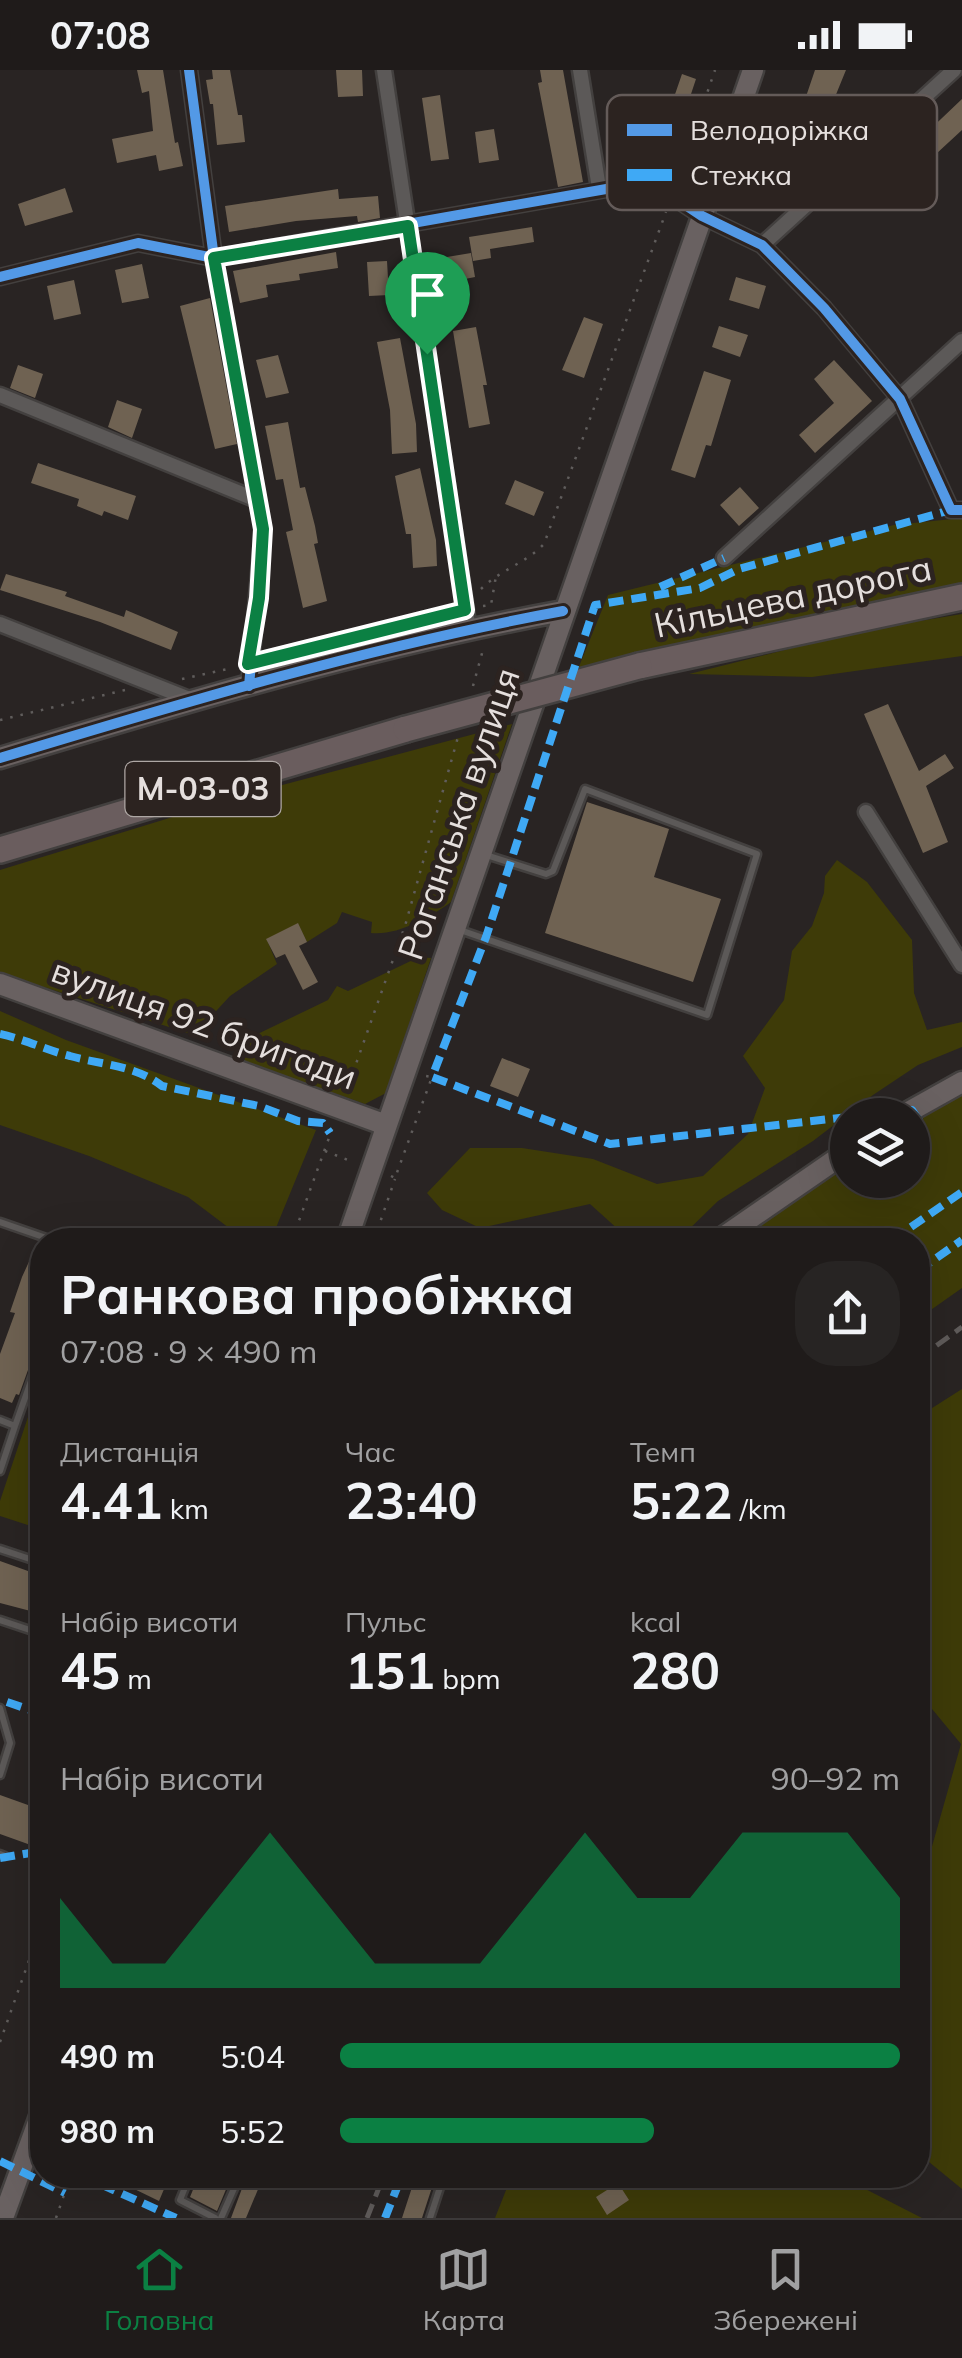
<!DOCTYPE html>
<html lang="uk">
<head>
<meta charset="utf-8">
<style>
	:root { --surface:#1f1b1a; --page:#272423; --text:#f1f3f6; --muted:#a1a1a2; --line:#3c3939; --accent:#0b8043 }
	body { margin:0; font-family:Mulish,sans-serif; background:var(--page); color:var(--text); height:100vh; display:flex; flex-direction:column; font-size:38px; white-space:nowrap }
	* { box-sizing:border-box; margin:0 }
	p { font-size:32px; color:var(--muted) }
	.icon { flex:none; width:55px; height:55px; fill:none; stroke:currentColor; stroke-width:2; stroke-linecap:round; stroke-linejoin:round }
	.map { position:relative; flex:1; overflow:hidden }
	.side { position:absolute; left:30px; top:1158px; width:900px; height:960px; display:flex; flex-direction:column; background:var(--surface); border-radius:40px; box-shadow:0 10px 40px #0002,0 0 0 2px var(--line) }
	.side>* { flex:none }
	.tools { position:absolute; left:830px; top:1028px; display:grid; gap:20px }
	.tools a { display:grid; place-items:center; width:100px; height:100px; border-radius:50%; background:var(--surface); box-shadow:0 10px 40px #0002,0 0 0 2px var(--line); font-size:50px }
	.pin { position:absolute; display:grid; place-items:center; width:85px; height:85px; color:#fff; margin:-102px -42px; border-radius:50% 50% 50% 0; rotate:-45deg; box-shadow:0 0 10px #0007 }
	.pin .icon { rotate:45deg }
	.round { display:grid; place-items:center; flex:none; width:105px; height:105px; border-radius:40px; background:var(--page) }
	.overview { display:flex; align-items:center; justify-content:space-between; height:170px; padding:0 30px }
	h1 { font-size:55px; font-weight:700; line-height:75px }
	.figures { display:grid; grid-template-columns:repeat(3,1fr); gap:15px; height:170px; padding:10px 30px }
	.figures div { display:grid; align-content:center }
	.figures b { font-size:50px; font-weight:700 }
	.figures small { font-size:28px; font-weight:400 }
	.figures p { font-size:28px }
	.chart { height:280px; padding:20px 30px }
	.chart p { display:flex; justify-content:space-between }
	.chart svg { width:100%; height:180px; margin-top:10px; fill:var(--accent); opacity:.7 }
	ul { padding:0 30px; list-style:none; font-size:32px }
	li { display:grid; grid-template-columns:160px 120px 1fr; align-items:center; height:75px }
	li i { height:25px; border-radius:12px; background:var(--accent) }
	.status { display:flex; justify-content:space-between; align-items:center; height:70px; padding:0 50px; background:var(--surface); direction:ltr }
	.status svg { height:28px; fill:currentColor }
	.tab-bar { display:flex; justify-content:space-around; align-items:center; height:140px; border-top:2px solid var(--line); background:var(--surface); font-size:28px; color:var(--muted) }
	.tab-bar a { display:grid; justify-items:center; gap:5px }
	.tab-bar .on { color:var(--accent) }
	.map>svg:first-child { display:block }
	.green { fill:#3e3b08 }
	.building { fill:#6f6252 }
	.lines { fill:none; stroke-linecap:round; stroke-linejoin:round }
	.lane-casing { stroke:#43403f; stroke-width:11 }
	.street-casing { stroke:#43403f; stroke-width:19 }
	.secondary-casing { stroke:#43403f; stroke-width:25 }
	.highway-casing { stroke:#43403f; stroke-width:30 }
	.path { stroke:#605d5c; stroke-width:2.5; stroke-dasharray:2.5 8; stroke-linecap:butt }
	.lane { stroke:#5c5958; stroke-width:6 }
	.street { stroke:#5c5958; stroke-width:14 }
	.secondary { stroke:#696161; stroke-width:20 }
	.highway { stroke:#6a5d5e; stroke-width:25 }
	.rail { stroke:#5f5b5a; stroke-width:5; stroke-dasharray:15 8; stroke-linecap:butt }
	.highway-bridge-casing { stroke:#43403f; stroke-width:30; stroke-linecap:butt }
	.highway-bridge { stroke:#6a5d5e; stroke-width:25 }
	.quiet { stroke:#3fa9f5; stroke-width:8; stroke-dasharray:15 8; stroke-linecap:butt }
	.cycleway-casing { stroke:#2c2320; stroke-width:16 }
	.cycleway { stroke:#5399e6; stroke-width:10 }
	.route-casing { stroke:#fff; stroke-width:20 }
	.route { stroke:#0b8043; stroke-width:12 }
	.labels { text-anchor:middle; stroke-width:10; stroke-linejoin:round; paint-order:stroke }
	.shield { fill:#2c2320; stroke:#aea7a4; stroke-width:2.5 }
	.shield-label { font-size:32px; font-weight:bold; fill:#e5dfdd }
	.street-label { font-size:35px; fill:#e5dfdd; stroke:#2c2320 }
	.key { fill:#2c2320; stroke:#645b59; stroke-width:2.5 }
	.key-label { font-size:28px; fill:#e5dfdd }
</style>
</head>
<body>
<div class="status"><b>07:08</b><svg viewBox="0 0 49 12"><path d="M0 12V9h3v3zM5 12V6h3v6zM10 12V3h3v9zM15 12V0h3v12zM26 1h20v11H26zM47 4h2v5h-2z"/></svg></div>
<div class="map">
<svg width="962" height="2148" viewBox="0 0 962 2148">
	<rect width="100%" height="100%" fill="#292423"/>
	<path class="green" d="M962,448v65l-384,86 30,-74 286,-70z
		M962,544v42l-150,21 -123,-3 171,-43z
		M512,654l-61,178c-20,15 -54,34 -80,31l1,-11 -30,-10 -5,11 -30,19 -9,-18 -31,16 10,24 -47,32 -36,39 -194,-62v-103l241,-74z
		M837,790l30,22 45,58 2,53 13,37 35,-8v25l-44,18 -45,30 -60,46 -95,60 -40,39h-48l-40,-36 -110,24 -38,-18 -15,-17 43,-45h52l71,11 64,25 46,-8 45,-42 17,-46 -22,-32 41,-56 8,-49 20,-25 12,-33 1,-17z
		M419,887l12,1 -45,135 -21,11 -122,-43 -6,-10 4,-9 87,-42 9,-14 11,5z
		M0,941l66,29 250,90 -45,110h-26l-57,-43 -99,-41 -89,-31z
		M962,1019v199l-44,31v-79h-176l105,-79 1,19h64l1,-61z
		M42,1305v136l-5,17 -37,-12v-15z
		M962,1319v800l-44,-36v-257l43,-152 -43,-52v-275z
		M512,2105h176l24,10 9,-10h117l84,43h-427z"/>
	<path class="building" d="M137,0h26l12,73 3,-1 5,24 -24,5 -3,-16 -39,8 -5,-24 41,-8 -4,-40 -7,2z
		M212,0h18l8,45h4l3,27 -28,3 -4,-41h-3l-4,-24 7,-1z
		M336,0h26l1,26 -25,1z
		M540,0h23l20,112 -25,5 -20,-104 4,-1z
		M815,0h31l-49,120 -20,-8z
		M682,4l14,5 -8,24h-3l-9,34 -20,41 -19,-9 6,-12 -14,-6 7,-14 8,4 12,-43 16,5z
		M440,25l9,64 -18,2 -9,-63z
		M962,29v31l-26,24 -15,-16z
		M494,59l5,31 -20,3 -4,-31z
		M65,118l8,24 -48,14 -7,-22z
		M338,119l1,10 39,-3 2,22 -22,4 -1,-6 -61,5 -67,11 -4,-26z
		M532,157l2,15 -44,7 1,9 -18,3 -4,-24z
		M336,182l2,16 -39,6 1,6 -34,5 2,12 -28,6 -7,-32z
		M471,183l4,24 -30,6 -4,-25z
		M387,191l2,34 -20,1 -2,-34z
		M142,194l7,34 -27,5 -7,-33z
		M736,207l30,9 -7,23 -30,-9z
		M74,210l7,34 -27,6 -7,-34z
		M210,228l27,146 -22,5 -35,-143z
		M584,247l19,7 -19,54 -22,-8z
		M719,256l29,9 -8,22 -28,-10z
		M476,257l11,58h-4l7,39 -21,4 -16,-97z
		M400,268l16,86 1,28 -25,2 -2,-44 -13,-68z
		M278,285l11,38 -23,5 -10,-38z
		M834,290l38,41 -57,52 -16,-18 35,-32 -20,-24z
		M18,295l25,9 -8,24 -25,-10z
		M704,301l27,9 -20,66 -5,-1 -11,33 -24,-8z
		M117,330l25,9 -10,29 -24,-11z
		M288,352l12,66 5,-1 10,39 3,17 -4,1 13,57 -24,7 -17,-76 7,-2 -10,-51 -7,1 -11,-54z
		M38,393l98,33 -8,24 -24,-9 -2,5 -25,-10 2,-7 -48,-16z
		M420,398l16,72 1,26 -24,2 -2,-34h-5l-11,-58z
		M515,410l29,12 -10,24 -29,-12z
		M740,417l19,21 -20,18 -19,-21z
		M6,504l61,18 -2,4 59,21 2,-7 52,22 -7,18 -71,-28 -100,-32z
		M888,634l31,67 26,-17 9,14 -28,18 22,56 -25,11 -59,-139z
		M587,732l82,27 -15,48 67,22 -28,83 -148,-49z
		M298,853l9,19 -8,4 19,36 -15,8 -18,-36 -9,4 -10,-19z
		M502,988l28,11 -12,28 -28,-11z
		M38,1172l4,2v87l-23,64 -3,-1 -4,9 -12,-5v-44l15,-41 -5,-1 12,-35z
		M0,1491l42,15v38l-42,-11z
		M0,1725l42,15 -3,38 -39,-14z
		M129,2105h41l-11,26 -35,-17z
		M199,2105h33l-15,36 -27,-14z
		M247,2105h17l-18,43h-15z
		M416,2105h20l-14,43h-20z
		M618,2113l11,17 -22,15 -11,-18z"/>
	<g class="lines">
		<defs>
			<path id="lane" d="M460,860l247,85 50,-161 -172,-65 -32,82 -7,3 -63,-20
				M0,1152l52,18
				M0,1350l15,6 -15,45
				M15,1356l27,-76
				M0,1479l42,14
				M37,1491l5,-15
				M0,1550l42,14
				M0,1638l10,35 -10,32
				M0,1784l5,2
				M190,2105l-10,25 35,18
				M221,2148l19,-43
				M430,2148l14,-43"/>
			<path id="street" d="M189,0l25,188 49,271 -14,157
				M384,0l85,560
				M580,0l19,118
				M762,175l192,-175
				M0,207l138,-34 76,15 415,-73 43,11 30,20 60,29 62,63 76,91 51,111h11
				M0,325l257,105
				M724,488l238,-217
				M0,554l192,76
				M866,742l96,153"/>
			<path id="secondary" d="M0,688c185,-56 372,-112 563,-147
				M0,914l386,141
				M903,1045l59,-33
				M347,1170l406,-1170
				M719,1170l129,-89
				M3,2148l39,-107"/>
			<path id="highway" d="M639,596l323,-69
				M0,780l406,-121"/>
		</defs>
		<use href="#lane" class="lane-casing"/>
		<use href="#street" class="street-casing"/>
		<use href="#secondary" class="secondary-casing"/>
		<use href="#highway" class="highway-casing"/>
		<path class="path" d="M677,111l38,-111
			M481,519c19,-19 45,-26 63,-45l122,-332
			M483,536l8,-1 5,-29
			M182,609l50,-11
			M473,616l11,-40
			M0,650l125,-30
			M346,1022l59,-166 53,-189
			M325,1081l28,11
			M391,1106l4,2 37,-101 -6,-1
			M292,1170l42,-116
			M374,1170l21,-61
			M756,1170l10,-9
			M0,1972l42,-118
			M56,2148l15,-43"/>
		<use href="#lane" class="lane"/>
		<use href="#street" class="street"/>
		<use href="#secondary" class="secondary"/>
		<use href="#highway" class="highway"/>
		<path class="rail" d="M918,1289l44,-32
			M367,2148l17,-43"/>
		<defs>
			<path id="highway-bridge" d="M406,659l233,-63"/>
		</defs>
		<use href="#highway-bridge" class="highway-bridge-casing"/>
		<use href="#highway-bridge" class="highway-bridge"/>
		<path class="quiet" d="M660,517l64,-29
			M0,964c24,5 46,16 70,22 32,9 65,9 92,30l97,20 39,15 25,2 7,10
			M865,1045l47,-5 10,15
			M848,1047l-238,27 -178,-67 54,-140 109,-332 105,-17 39,-19 212,-59 6,3
			M892,1170l70,-48
			M918,1201l44,-31
			M7,1632l35,12
			M0,1788l42,-7
			M0,2091l65,32
			M80,2105l96,43
			M385,2148l17,-43"/>
		<defs>
			<path id="cycleway" d="M189,0l25,188 49,271 -14,157
				M0,207l138,-34 76,15 415,-73 43,11 30,20 60,29 62,63 76,91 51,111h11
				M0,688c185,-56 372,-112 563,-147"/>
		</defs>
		<use href="#cycleway" class="cycleway-casing"/>
		<use href="#cycleway" class="cycleway"/>
	</g>
	<g class="lines">
		<defs>
			<path id="route" d="M408,156l57,384 -217,54 11,-66 4,-69 -49,-271z"/>
		</defs>
		<use href="#route" class="route-casing"/>
		<use href="#route" class="route"/>
	</g>
	<g class="labels">
		<rect class="shield" x="125.5" y="692" width="155" height="54" rx="8"/>
		<g class="shield-label">
			<text x="203" y="730">М-03-03</text>
		</g>
		<g class="street-label">
			<text transform="translate(793 527) rotate(-12)" y="12">Кільцева дорога</text>
			<text transform="translate(459 744) rotate(-71)" y="12">Роганська вулиця</text>
			<text transform="translate(204 954) rotate(20)" y="12">вулиця 92 бригади</text>
		</g>
	</g>
	<rect x="607" y="25" width="330" height="115" rx="15" class="key"/>
	<rect x="627" y="54" width="45" height="12" fill="#5399e6"/>
	<rect x="627" y="99" width="45" height="12" fill="#3fa9f5"/>
	<g class="key-label">
		<text x="690" y="70">Велодоріжка</text>
		<text x="690" y="115">Стежка</text>
	</g>
</svg>
<div class="tools">
<a><svg class="icon" aria-label="layers" viewBox="0 0 24 24"><path d="M12 4l9 5-9 5-9-5zM3 14l9 5 9-5"/></svg></a>
</div>
<div class="pin" style="left:427px;top:284px;background:#1e9e55"><svg class="icon" aria-label="arrive" viewBox="0 0 24 24"><path d="M6 21V4h12l-3 4 3 4H6"/></svg></div>
<section class="side">
<div class="overview"><div><h1>Ранкова пробіжка</h1><p>07:08 · 9 × 490 m</p></div><a class="round"><svg class="icon" aria-label="share" viewBox="0 0 24 24"><path d="M12 15V3M7 8l5-5 5 5M5 13v7h14v-7"/></svg></a></div>
<div class="figures">
<div><p>Дистанція</p><b>4.41<small> km</small></b></div>
<div><p>Час</p><b>23:40</b></div>
<div><p>Темп</p><b>5:22<small> /km</small></b></div>
</div>
<div class="figures">
<div><p>Набір висоти</p><b>45<small> m</small></b></div>
<div><p>Пульс</p><b>151<small> bpm</small></b></div>
<div><p>kcal</p><b>280</b></div>
</div>
<div class="chart"><p><span>Набір висоти</span>90–92 m</p>
<svg viewBox="0 0 160 44" preserveAspectRatio="none"><path d="M0 44V22L10 38L20 38L30 22L40 6L50 22L60 38L70 38L80 38L90 22L100 6L110 22L120 22L130 6L140 6L150 6L160 22V44z"/></svg>
</div>
<ul>
<li><b>490 m</b>5:04<i style="width:100%"></i></li>
<li><b>980 m</b>5:52<i style="width:56%"></i></li>
</ul>
</section>
</div>
<nav class="tab-bar">
<a class="on"><svg class="icon" aria-label="home" viewBox="0 0 24 24"><path d="M3 11l9-7 9 7M6 9v11h12V9"/></svg>Головна</a>
<a><svg class="icon" aria-label="map" viewBox="0 0 24 24"><path d="M3 6l6-2 6 2 6-2v14l-6 2-6-2-6 2zM9 4v14M15 6v14"/></svg>Карта</a>
<a><svg class="icon" aria-label="saved" viewBox="0 0 24 24"><path d="M7 4h10v16l-5-4-5 4z"/></svg>Збережені</a>
</nav>
</body>
</html>
